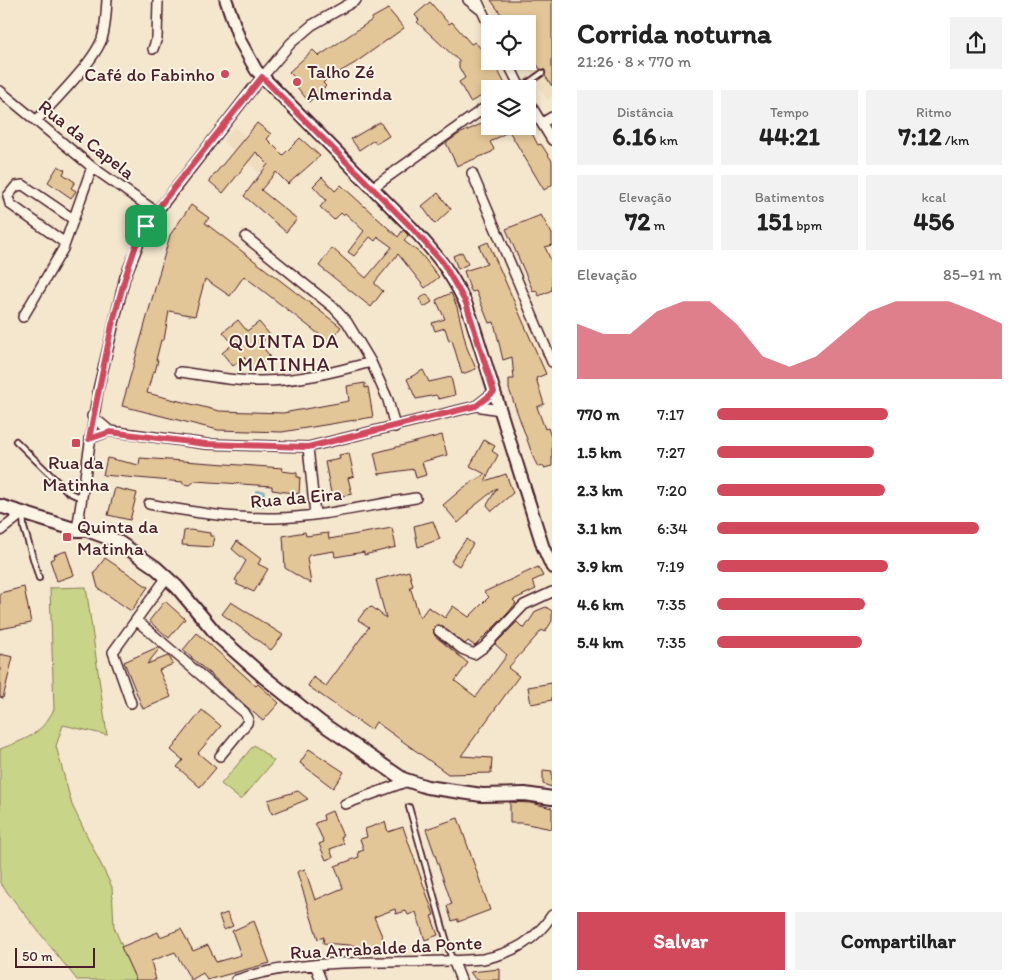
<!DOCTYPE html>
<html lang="pt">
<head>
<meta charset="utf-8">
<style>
	:root { --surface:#fff; --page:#f2f2f2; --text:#222; --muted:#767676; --accent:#d1495b }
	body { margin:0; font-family:Itim,sans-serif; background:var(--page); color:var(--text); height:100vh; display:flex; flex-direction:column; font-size:19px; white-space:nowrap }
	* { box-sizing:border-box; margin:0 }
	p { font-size:16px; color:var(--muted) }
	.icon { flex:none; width:28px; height:28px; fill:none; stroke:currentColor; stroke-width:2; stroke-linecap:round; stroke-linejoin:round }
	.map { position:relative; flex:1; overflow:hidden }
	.side { display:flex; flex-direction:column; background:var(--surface); width:475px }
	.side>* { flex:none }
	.controls { position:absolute; left:481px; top:15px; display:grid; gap:10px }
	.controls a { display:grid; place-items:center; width:55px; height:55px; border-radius:0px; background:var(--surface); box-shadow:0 2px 8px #0003; font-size:25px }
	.scale { position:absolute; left:15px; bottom:12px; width:80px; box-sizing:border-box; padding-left:5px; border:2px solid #4a1f2b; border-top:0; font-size:14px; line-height:18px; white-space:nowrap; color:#4a1f2b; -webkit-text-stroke:4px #fcf5e5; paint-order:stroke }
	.pin { position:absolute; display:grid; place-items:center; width:42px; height:42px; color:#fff; margin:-21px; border-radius:10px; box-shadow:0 2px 8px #0006 }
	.round { display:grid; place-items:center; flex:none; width:52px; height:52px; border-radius:0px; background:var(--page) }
	.head { display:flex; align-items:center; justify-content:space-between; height:85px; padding:0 25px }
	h1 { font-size:28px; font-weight:700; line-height:38px }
	.metrics { display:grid; grid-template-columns:repeat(3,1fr); gap:8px; height:85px; padding:5px 25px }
	.metrics div { display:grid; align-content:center; border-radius:0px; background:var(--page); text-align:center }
	.metrics b { font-size:25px; font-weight:700 }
	.metrics small { font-size:14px; font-weight:400 }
	.metrics p { font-size:14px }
	.chart { height:140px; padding:10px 25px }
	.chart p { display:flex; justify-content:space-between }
	.chart svg { width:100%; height:90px; margin-top:5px; fill:var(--accent); opacity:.7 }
	.button { display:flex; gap:10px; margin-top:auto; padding:10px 25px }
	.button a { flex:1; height:58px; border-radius:0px; background:var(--accent); color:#fff; font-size:20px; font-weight:700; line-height:58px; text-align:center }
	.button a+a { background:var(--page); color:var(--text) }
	ul { padding:0 25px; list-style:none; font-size:16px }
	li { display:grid; grid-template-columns:80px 60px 1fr; align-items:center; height:38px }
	li i { height:12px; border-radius:6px; background:var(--accent) }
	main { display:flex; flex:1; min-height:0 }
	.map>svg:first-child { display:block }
	.built { fill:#efddbe }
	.green { fill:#c8d487; stroke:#897a59 }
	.water { fill:#86d6e1; stroke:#6e8d98 }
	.building { fill:#e3c697; stroke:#4a1f2b }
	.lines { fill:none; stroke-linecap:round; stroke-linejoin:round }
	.service-casing { stroke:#4a1f2b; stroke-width:8 }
	.minor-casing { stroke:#4a1f2b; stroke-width:12 }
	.tertiary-casing { stroke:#4a1f2b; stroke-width:15 }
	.secondary-casing { stroke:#4a1f2b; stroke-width:16 }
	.service { stroke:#fcf5e5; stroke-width:4.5 }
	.minor { stroke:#fcf5e5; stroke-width:9 }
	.tertiary { stroke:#fcf5e5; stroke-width:11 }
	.secondary { stroke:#fcf5e5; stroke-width:12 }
	.route-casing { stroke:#fff; stroke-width:10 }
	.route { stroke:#d1495b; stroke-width:6 }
	.poi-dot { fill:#d1495b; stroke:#fcf5e5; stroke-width:2 }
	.labels { text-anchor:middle; stroke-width:4; stroke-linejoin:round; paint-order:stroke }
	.poi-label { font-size:19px; fill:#4a1f2b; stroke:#fcf5e5; text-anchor:start }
	.street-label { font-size:19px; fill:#4a1f2b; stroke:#fcf5e5 }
	.neighbourhood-label { font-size:20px; letter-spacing:1px; fill:#4a1f2b; stroke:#fcf5e5 }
</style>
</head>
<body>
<main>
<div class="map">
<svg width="552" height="980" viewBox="0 0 552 980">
	<rect width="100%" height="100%" fill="#f4e7ce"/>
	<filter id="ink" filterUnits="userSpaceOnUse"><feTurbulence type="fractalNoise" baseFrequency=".02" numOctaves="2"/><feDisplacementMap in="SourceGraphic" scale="10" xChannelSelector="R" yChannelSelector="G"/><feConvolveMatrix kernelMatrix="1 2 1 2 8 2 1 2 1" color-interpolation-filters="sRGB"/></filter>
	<g filter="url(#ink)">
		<path class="built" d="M486,0h66v96l-5,4 -22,-39h3v-37h-24l-5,-9 -5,1z
			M234,127l35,29 8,16 -8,9 -46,-40z"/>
		<path class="green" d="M86,587l21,148 -44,-10 -7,21 16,59 40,82 2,40 22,53h-59l-77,-97v-134c26,-10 41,-14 54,-40l-4,-121z
			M254,745l20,16 -33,39 -20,-16z"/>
		<path class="water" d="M256,491h8v15h-11z"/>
		<path class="building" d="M491,0h61v86l-7,-10v-6l-5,-1 -12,-18v-27h-20z
			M430,2l19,22 3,-2 19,22 4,-2 7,8 4,-3 4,14h3l12,23 -9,5h-6v3l-20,10 -11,-20 6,-4 -6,-11v-6l-42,-39 2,-2 -4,-5z
			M388,9l16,19 -49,35 -19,11 -2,-2 -11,11 3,3 -17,16 -17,-21 3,-3 -6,-6 24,-22 6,6 53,-36v-2z
			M490,120v6h38l10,19 3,-1 11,17v24l-8,5 -35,-59 -19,11 4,7 -2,3 -35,14 -11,-23 13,-9z
			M380,122l9,14 -13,8 -2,-4 -15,10 -8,-11z
			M257,123l14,11 -4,5 16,16 17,-17 20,18 -32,28 -12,-12 -15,18 36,29 -11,13 -42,-36 24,-32 -12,-12 -33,41 -14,-12z
			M58,166l7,4 -2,4 12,8 -4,6 5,3 -5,7 -23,-16z
			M322,177l13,14 6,-6 57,52 5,-7 5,5 -4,6 17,13 18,23 -14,11 -27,-34 -23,28v2l8,7 -12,16 -52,-41 13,-18 34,30 26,-31 -14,-10 -3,4 -5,-4 -16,19 -6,-4 16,-21 -19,-18 -2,2 -2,-2 -7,7 -14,-13 6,-7 -13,-14z
			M438,193l13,16 -16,15 -13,-18z
			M191,205l18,13 -4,5 136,104 -12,15 -85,-66 -14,20 -25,-17 -10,37 -26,-5 -5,29h-3l-5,20h2l-3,12 -2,-1 -6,22 72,18 64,2 66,-12 -2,-15 18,-3v5l3,-1 5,30 -91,15 -64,-2 -96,-24 48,-171z
			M541,215l11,19v11l-7,2 7,16v27l-13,6 -3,-6 -3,1 -27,-62z
			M488,242l58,132 -10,4 8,26 -7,3 8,22 3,-1 4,12v26l-8,2v-2l-6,1 -4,-8 -25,-70v-10h5l-2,-22 -9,3 -9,-38 -5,1 -13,-32 -4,1 -2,-3 -6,-18 23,-7 -8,-18z
			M462,252l6,12 -10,5 -5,-13z
			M451,293l6,14 10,41 9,21 -14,5 -10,-34 -3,1 -4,-13 -10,3 -3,-8 13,-4 -9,-19z
			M427,294l5,8 -8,5 -5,-8z
			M238,320l9,11 12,-9 11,13 -10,9 10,12 -16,14 -10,-13 -11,9 -11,-13 11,-9 -10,-12z
			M423,370l6,12 22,-5 4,18 -16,4 -3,-4 -20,4 -9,-20z
			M442,435l5,20 -25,7 4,13 -10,3 -2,-9 -35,5 -5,-21z
			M484,440l11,6 -3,5 6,4 -13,26 21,-7 7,19 -21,18 -5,-6 10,-17 -29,23 1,2 -11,10 -15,-18 20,-17 22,-14 -15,-8z
			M349,453l5,23 -6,2 4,16 -20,4 -7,-36 15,-3 -1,-4z
			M107,458l32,7 1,-7 143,10 -1,3 15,2v4h3l-1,17 -27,-4v-4l-77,-5 -5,4 -7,-1v-2l-80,-7z
			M115,488l22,5 -7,27 -22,-5z
			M433,521l7,18 -22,8 -4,-21z
			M392,528l4,19 -32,8v-3l-29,5 -1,-6 -25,4 -2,3 4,26 -26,-16 -2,-32 22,-4 1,4 22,-3 1,6z
			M190,530l20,3v3h4l-2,11 -30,-2 2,-14z
			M466,539l7,5 -14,22 -8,-5z
			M237,541l24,18 -3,5 10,5 -14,23 -18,-8 2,-2 -3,-2 11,-19 -14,-12z
			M66,551l8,24 -17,6 -7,-21 5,-2 -1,-3z
			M105,558l43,29 -17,24 -33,-23 -4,-15z
			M538,567l5,9 -11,5 4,8 -23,11 3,3 -8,10 -33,33 -7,-5 -3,3 -25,-19h-4l-3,5 2,6 33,27 -13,18 21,16 31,-42 -12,-11 22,-22 7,7 12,-18 10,-4 6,4v10l-7,11 -3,-2 -34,38 11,8 -58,80 31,2 -1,15 -43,1 -72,-52 -5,8 -63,-44 5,-9 13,9 43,-59 -11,-7 8,-11 6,-2 14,11 -10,-38 33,-9 4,15 -3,1 10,31 8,-11 17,11 8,-12 16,11 20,-20 -5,-5z
			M24,587l7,36 -31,6v-36z
			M165,601l20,18 -16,19 -20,-17z
			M231,602l52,33 -12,15 -49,-36z
			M197,633l59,53 2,-2 21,19 -16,18 -80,-71z
			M158,647l2,1 -13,16 21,-8 2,2 3,6 -14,6 12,27 -28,12 -19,-47z
			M0,654l13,3 -10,41 -3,-1z
			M552,683v17l-21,4 -3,-17z
			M202,710l19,16 -23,27 18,15 -16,19 -23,-20 6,-7 -12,-10z
			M309,749l35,23 -11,16 -33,-25z
			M543,770l9,1v16l-9,-3z
			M298,791l10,8 -36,15 -4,-14z
			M510,802l21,1 21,5v21l-30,-6h-12z
			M332,811l11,25 -2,1 3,7 -14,5 3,8 -7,3 -7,-16 5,-2 -9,-19 9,-3 -1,-5z
			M458,818l32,92 -32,12v-3l-6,2 -5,-15 5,-2 -26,-75z
			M385,822l3,10 15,-5 31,88 -3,1 7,19 -13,5 -9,-28 -8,3 -2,-4 -10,3 -1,-5 -21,8 13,31 -64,-5 1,-6 -6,2 -21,-67 8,-3 10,31 28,-12 -8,-22 24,-9 -1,-5 6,-2 -4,-11 7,-2 -2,-8z
			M227,913l6,13 -9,4 -5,-14z
			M254,921l16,42 -63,17 -4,-7 -12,7 -16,-28 -24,9 5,19h-20l-15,-33 37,-15 2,5 21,-8 12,22 15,-6 8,17 25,-7 -9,-24z
			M500,969v11h-24l-6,-8z"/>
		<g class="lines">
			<defs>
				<path id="service" d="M521,88l21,-15
					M16,441l52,51 13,6
					M23,515l1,13 15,50
					M409,807l43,153"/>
				<path id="minor" d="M468,0l13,10
					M477,0l13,28
					M153,49l4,-11 1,-38
					M507,61l14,28
					M0,91l92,76 63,44
					M528,101l24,39
					M36,121c18,-20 57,-58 66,-82 4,-13 4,-26 5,-39
					M542,123l10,-6
					M472,173l80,189
					M372,188l118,-84
					M246,237l87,70 14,15 24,40 17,38 7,27
					M65,243l-55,-39 -2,-8 8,-10 7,-1 50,34
					M23,317l40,-68 29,-82
					M180,372c26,3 54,10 81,9 37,0 74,-9 110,-19
					M476,406l24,4
					M92,416l18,15
					M89,439l21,-8 96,13 102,3 168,-41 18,-14
					M308,447l7,67
					M149,504c42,8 83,15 126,14 47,-1 95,-13 141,-20
					M77,530l21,-140 27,-113 21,-51 107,-138 38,-45 21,-18 44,-25
					M0,531l22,-17
					M136,620l108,92 4,6 -1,5 -27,33
					M439,631l23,18 12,5 10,-7 40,-42 28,-13
					M131,703l-18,-51 54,-75
					M345,804l63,-23
					M453,960l8,20
					M315,965l6,15
					M236,980c80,-26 165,-14 247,-21 30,-6 52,-18 69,-44"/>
				<path id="tertiary" d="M226,0l14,41 16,29 155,157c26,27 47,54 60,90l72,230 9,20"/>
				<path id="secondary" d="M0,506l77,24h10l30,11 38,26 22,20 41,49 46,41 56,45 83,57 24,8 55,8 43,-1 27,4"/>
			</defs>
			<use href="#service" class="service-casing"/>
			<use href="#minor" class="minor-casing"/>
			<use href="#tertiary" class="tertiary-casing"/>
			<use href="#secondary" class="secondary-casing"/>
			<use href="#service" class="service"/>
			<use href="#minor" class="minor"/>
			<use href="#tertiary" class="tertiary"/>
			<use href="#secondary" class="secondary"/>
		</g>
	</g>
	<g class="lines" filter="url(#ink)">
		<defs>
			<path id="route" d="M262,77l149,150 32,36 23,40 28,89 -18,14 -168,41 -102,-3 -96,-12 -21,7 23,-114 13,-47 11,-33 19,-33z"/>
		</defs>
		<use href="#route" class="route-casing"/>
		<use href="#route" class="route"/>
	</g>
	<g class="poi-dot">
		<circle cx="225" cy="74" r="5"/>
		<circle cx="297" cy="82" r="5"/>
		<rect x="71" y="438" width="10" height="10" rx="2.5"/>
		<rect x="62" y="532" width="10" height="10" rx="2.5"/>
	</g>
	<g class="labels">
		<g class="poi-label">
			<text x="307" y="78">Talho Zé<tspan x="307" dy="22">Almerinda</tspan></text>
			<text x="215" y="81" text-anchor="end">Café do Fabinho</text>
			<text x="76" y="469" text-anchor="middle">Rua da<tspan x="76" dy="22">Matinha</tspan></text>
			<text x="77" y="533">Quinta da<tspan x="77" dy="22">Matinha</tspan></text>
		</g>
		<g class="street-label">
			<text transform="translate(87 139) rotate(38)" y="7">Rua da Capela</text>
			<text transform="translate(296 497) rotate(-5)" y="7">Rua da Eira</text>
			<text transform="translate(386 947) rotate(-3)" y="7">Rua Arrabalde da Ponte</text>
		</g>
		<g class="neighbourhood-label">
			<text x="284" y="348">QUINTA DA<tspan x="284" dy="23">MATINHA</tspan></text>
		</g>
	</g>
</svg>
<div class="controls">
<a><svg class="icon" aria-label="locate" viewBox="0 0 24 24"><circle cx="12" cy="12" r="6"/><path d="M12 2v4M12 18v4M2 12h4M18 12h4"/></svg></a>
<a><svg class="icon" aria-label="layers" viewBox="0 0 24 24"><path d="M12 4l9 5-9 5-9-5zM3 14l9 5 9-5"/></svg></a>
</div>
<div class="scale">50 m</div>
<div class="pin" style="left:146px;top:226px;background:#1e9e55"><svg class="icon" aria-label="arrive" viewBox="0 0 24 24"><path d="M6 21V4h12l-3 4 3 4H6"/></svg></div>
</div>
<section class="side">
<div class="head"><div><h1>Corrida noturna</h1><p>21:26 · 8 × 770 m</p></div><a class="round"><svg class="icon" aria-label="share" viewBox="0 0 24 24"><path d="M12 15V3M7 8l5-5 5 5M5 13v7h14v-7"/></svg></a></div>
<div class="metrics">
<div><p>Distância</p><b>6.16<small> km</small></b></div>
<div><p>Tempo</p><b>44:21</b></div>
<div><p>Ritmo</p><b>7:12<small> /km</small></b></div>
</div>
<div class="metrics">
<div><p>Elevação</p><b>72<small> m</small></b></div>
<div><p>Batimentos</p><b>151<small> bpm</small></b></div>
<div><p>kcal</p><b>456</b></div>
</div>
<div class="chart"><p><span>Elevação</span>85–91 m</p>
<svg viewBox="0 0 160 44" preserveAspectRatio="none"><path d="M0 44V17L10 22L20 22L30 11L40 6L50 6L60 17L70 33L80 38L90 33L100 22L110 11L120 6L130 6L140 6L150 11L160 17V44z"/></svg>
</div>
<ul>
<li><b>770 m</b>7:17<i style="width:60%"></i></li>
<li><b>1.5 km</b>7:27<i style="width:55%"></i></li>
<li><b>2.3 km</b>7:20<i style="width:59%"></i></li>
<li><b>3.1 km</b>6:34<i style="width:92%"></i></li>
<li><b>3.9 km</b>7:19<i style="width:60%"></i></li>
<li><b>4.6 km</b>7:35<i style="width:52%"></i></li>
<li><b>5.4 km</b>7:35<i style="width:51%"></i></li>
</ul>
<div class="button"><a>Salvar</a><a>Compartilhar</a></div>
</section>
</main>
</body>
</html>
